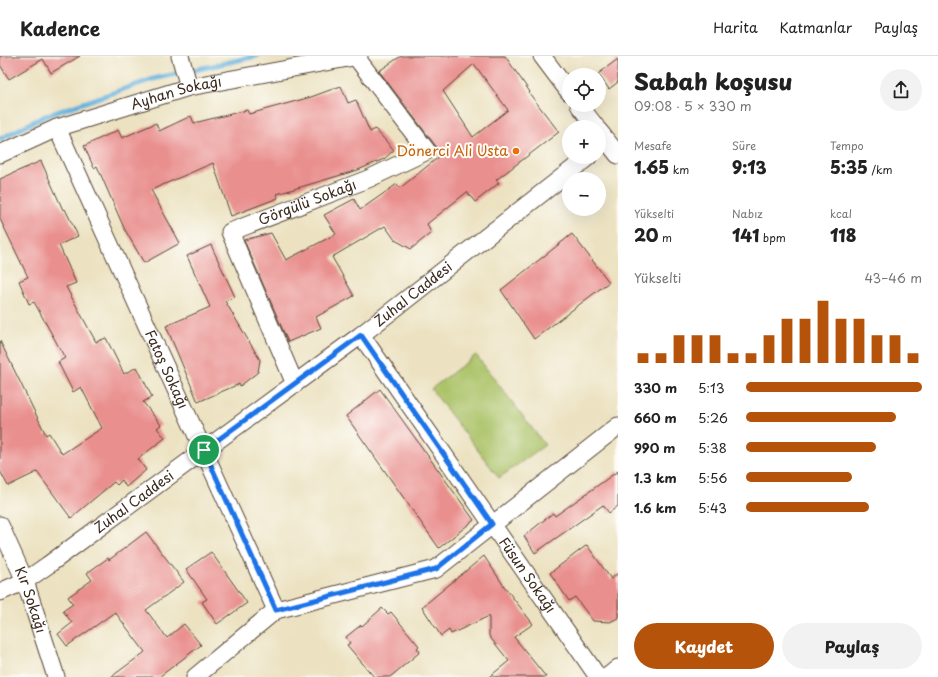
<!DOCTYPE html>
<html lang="tr">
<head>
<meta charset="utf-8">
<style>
	:root { --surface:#fff; --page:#f2f2f2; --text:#222; --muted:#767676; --line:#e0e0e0; --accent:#b45309 }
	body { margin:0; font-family:"Playpen Sans",sans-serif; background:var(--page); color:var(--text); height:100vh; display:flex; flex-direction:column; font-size:15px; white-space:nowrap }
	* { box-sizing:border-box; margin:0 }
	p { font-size:13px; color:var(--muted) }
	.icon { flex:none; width:22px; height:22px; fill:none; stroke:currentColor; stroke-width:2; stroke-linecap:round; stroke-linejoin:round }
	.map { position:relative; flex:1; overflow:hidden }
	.drawer { display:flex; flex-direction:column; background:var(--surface); width:320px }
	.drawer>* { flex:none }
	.fabs { position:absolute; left:562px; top:12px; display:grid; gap:8px }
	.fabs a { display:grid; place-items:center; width:44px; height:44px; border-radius:50%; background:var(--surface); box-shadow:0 4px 16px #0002; font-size:20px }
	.pin { position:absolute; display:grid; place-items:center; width:34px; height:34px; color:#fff; margin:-17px; border:2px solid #fff; border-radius:50%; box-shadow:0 1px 4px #0007 }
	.round { display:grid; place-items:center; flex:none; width:42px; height:42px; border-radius:21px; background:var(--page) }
	.head { display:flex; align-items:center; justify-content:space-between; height:68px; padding:0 16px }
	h1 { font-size:22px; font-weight:800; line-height:30px }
	.metrics { display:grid; grid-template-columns:repeat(3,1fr); gap:6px; height:68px; padding:4px 16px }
	.metrics div { display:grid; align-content:center }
	.metrics b { font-size:17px; font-weight:800 }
	.metrics small { font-size:11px; font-weight:400 }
	.metrics p { font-size:11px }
	.chart { height:112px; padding:8px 16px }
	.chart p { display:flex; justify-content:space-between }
	.chart svg { width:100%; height:72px; margin-top:4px; stroke:var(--accent); stroke-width:6 }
	.primary-button { display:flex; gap:8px; margin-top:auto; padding:8px 16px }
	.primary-button a { flex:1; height:46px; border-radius:24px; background:var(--accent); color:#fff; font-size:16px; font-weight:800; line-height:46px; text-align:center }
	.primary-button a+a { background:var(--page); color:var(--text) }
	ul { padding:0 16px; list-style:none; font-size:13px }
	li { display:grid; grid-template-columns:64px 48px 1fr; align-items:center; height:30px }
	li i { height:10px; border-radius:5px; background:var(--accent) }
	header { display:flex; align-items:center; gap:24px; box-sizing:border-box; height:56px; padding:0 20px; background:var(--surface); border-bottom:1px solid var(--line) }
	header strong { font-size:19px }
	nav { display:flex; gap:22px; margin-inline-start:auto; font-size:14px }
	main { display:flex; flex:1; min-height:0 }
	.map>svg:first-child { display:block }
	.green { fill:#abc267; stroke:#737642 }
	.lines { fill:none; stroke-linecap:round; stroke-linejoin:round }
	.stream { stroke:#63b0dc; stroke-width:5 }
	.building { fill:#e9908f; fill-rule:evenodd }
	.minor-casing { stroke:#564636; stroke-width:19 }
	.minor { stroke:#fff; stroke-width:17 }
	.route-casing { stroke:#fff; stroke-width:8 }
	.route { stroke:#1a73e8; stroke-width:5 }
	.food-dot { fill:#e8710a; stroke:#fdfcf7; stroke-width:1.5 }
	.labels { text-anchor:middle; stroke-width:4; stroke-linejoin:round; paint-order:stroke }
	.street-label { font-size:14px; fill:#3b2a1e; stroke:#fdfcf7 }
	.food-label { font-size:14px; fill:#c56008; stroke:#fdfcf7; text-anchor:end }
</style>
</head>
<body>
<header>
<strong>Kadence</strong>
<nav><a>Harita</a><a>Katmanlar</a><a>Paylaş</a></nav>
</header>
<main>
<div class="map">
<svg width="618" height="621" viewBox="0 0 618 621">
	<rect width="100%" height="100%" fill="#fdfcf7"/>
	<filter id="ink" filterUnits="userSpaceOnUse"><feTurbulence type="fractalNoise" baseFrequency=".025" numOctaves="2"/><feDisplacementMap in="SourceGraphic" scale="8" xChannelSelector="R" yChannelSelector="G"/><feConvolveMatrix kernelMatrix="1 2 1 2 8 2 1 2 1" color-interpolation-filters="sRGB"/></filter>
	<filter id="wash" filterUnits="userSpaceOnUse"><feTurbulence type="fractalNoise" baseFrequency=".012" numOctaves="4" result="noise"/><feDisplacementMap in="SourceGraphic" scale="16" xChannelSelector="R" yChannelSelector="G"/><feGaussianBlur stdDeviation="0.9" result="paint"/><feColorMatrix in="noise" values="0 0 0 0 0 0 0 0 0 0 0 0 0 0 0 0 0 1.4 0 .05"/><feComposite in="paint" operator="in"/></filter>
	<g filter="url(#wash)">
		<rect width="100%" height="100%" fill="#ece2c1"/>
		<path class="green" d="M476,299l69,90 -46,33 -68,-89z"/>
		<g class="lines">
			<path class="stream" d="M0,83l45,-23 108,-37 104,-23"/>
		</g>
		<g id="blocks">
			<path class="building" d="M0,0h80l-29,17 -8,-14 -34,20 -9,-14z
				M401,0h104l25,36 -1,1 30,39 -63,48 3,3 -24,19 -8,-10 -40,32 4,9 -20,16 -16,-9 -10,-14 -53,31 22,39 -38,21 5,11 -33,14 -44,-102 27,-7 15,27 50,-26 -12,-19 30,-16 6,11 37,-26 3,4 40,-32 -5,-11 -56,-74zM474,8l34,46 -35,27 -30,-46z
				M618,3v23l-9,7 -11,-15z
				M341,30l7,17 8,-3 14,32 5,-3 19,21 -10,9 -26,11 -81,24 1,4 -47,18 -18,-53 -62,27 29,53 -36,20 -20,-35 -27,-62 -3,2 -10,-22 34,-16 4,8 34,-15 3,8 32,-15 3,7 53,-13 2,4 62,-17z
				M41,105l22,49 2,-1 13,27 -19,9 17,38 -10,4 30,55 10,-4 18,36 13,-7 15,30 -9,5 18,23 -4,3 8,10 -27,21 8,11 -20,17 -4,-7 -5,5 -3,-3 -43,36 -34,-46 -29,14 -8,-15v-130l46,94 3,-2 13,21 40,-26 -21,-41 -8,5 -15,-30 7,-4 -31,-56 -5,2 -10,-23 9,-4 -28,-58v-40z
				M572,178l37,48 -75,57 -33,-49z
				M211,189l24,52 -10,4 35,59 -2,12 -18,14 -1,-2 -41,18 -32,-76 44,-19 -23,-51z
				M380,333l94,131 -35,28 -93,-132z
				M618,415v35l-9,7 -6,-8 -68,48 -11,-17 29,-23 2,3z
				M146,476l38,50 -38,28 21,28 17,-14 17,21 -42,32h-48l34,-25 -30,-40 -48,34 -9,-12 14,-11 -9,-12 10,-7 -5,-7 24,-17 -5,-7 21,-15 1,2z
				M587,489l24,34 7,-6v45l-8,4 -17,-1 -18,-24 -6,4 -19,-28z
				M211,496l36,51 -30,21 -15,-22 5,-3 -21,-30z
				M484,500l20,30 29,38 -19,13 32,40h-57l20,-16 -20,-25v-20l-38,18 -2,-4 -8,6 -19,-29z
				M382,552l6,6 3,-2 28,34 -2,2 3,4 -30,25h-16l-27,-32 3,-2 -4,-6 15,-12 1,1z"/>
		</g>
	</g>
	<g filter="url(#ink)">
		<use href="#blocks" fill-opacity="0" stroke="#564636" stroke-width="1"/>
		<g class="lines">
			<defs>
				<g id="minor">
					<path d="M180,0l9,31"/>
					<path d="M542,0l27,36"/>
					<path d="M579,49l17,22"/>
					<path id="s1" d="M57,72l219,482"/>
					<path d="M599,75l19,24"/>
					<path id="s2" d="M0,98l57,-26 132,-41 170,-31"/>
					<path id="s3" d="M361,279l237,342"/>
					<path id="s4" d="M295,328l-65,-152 138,-53 59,-28 -71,-94"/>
					<path id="s5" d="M0,469l25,56 31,96"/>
					<path id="s6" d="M0,536l25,-11 23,-16 313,-230 227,-178"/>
					<path d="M195,621l81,-67 160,-41 182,-143"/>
					<path d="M607,621l11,-9"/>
				</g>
			</defs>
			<use href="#minor" class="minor-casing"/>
			<use href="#minor" class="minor"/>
		</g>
	</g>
	<g class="lines" filter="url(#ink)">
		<defs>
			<path id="route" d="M361,279l131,189 -56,45 -160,41 -72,-160z"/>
		</defs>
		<use href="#route" class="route-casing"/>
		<use href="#route" class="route"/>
	</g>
	<circle class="food-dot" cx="516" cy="95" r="4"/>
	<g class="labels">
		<g class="street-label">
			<text dy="5" stroke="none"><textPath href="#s2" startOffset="187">Ayhan Sokağı</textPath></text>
			<text dy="5" stroke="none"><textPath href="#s4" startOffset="248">Görgülü Sokağı</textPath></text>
			<text dy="5" stroke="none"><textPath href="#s6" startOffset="510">Zuhal Caddesi</textPath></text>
			<text dy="5" stroke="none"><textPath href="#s1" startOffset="265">Fatoş Sokağı</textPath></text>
			<text dy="5" stroke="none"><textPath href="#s6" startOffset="162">Zuhal Caddesi</textPath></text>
			<text dy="5" stroke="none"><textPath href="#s3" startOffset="292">Füsun Sokağı</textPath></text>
			<text dy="5" stroke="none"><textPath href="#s5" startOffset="81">Kır Sokağı</textPath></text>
		</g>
		<g class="food-label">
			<text x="508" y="100">Dönerci Ali Usta</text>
		</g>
	</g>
</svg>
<div class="fabs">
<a><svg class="icon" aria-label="locate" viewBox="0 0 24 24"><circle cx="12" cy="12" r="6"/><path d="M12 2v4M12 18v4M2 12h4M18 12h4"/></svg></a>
<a>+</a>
<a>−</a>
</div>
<div class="pin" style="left:204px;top:394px;background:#1e9e55"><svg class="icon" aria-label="arrive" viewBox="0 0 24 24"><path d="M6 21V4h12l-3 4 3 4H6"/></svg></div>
</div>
<section class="drawer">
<div class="head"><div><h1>Sabah koşusu</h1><p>09:08 · 5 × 330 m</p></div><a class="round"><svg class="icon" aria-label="share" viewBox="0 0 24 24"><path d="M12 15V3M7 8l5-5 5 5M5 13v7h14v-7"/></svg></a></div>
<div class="metrics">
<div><p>Mesafe</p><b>1.65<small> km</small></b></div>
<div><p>Süre</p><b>9:13</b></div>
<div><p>Tempo</p><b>5:35<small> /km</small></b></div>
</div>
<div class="metrics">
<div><p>Yükselti</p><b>20<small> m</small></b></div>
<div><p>Nabız</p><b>141<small> bpm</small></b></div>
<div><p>kcal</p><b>118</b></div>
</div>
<div class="chart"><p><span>Yükselti</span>43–46 m</p>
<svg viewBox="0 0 160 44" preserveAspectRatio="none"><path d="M5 44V38M15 44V38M25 44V27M35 44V27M45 44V27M55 44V38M65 44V38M75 44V27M85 44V17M95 44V17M105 44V6M115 44V17M125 44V17M135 44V27M145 44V27M155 44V38"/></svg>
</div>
<ul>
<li><b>330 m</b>5:13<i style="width:100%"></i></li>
<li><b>660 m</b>5:26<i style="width:85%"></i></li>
<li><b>990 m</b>5:38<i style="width:74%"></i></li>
<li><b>1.3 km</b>5:56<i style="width:60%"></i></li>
<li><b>1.6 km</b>5:43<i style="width:70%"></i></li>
</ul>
<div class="primary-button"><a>Kaydet</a><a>Paylaş</a></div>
</section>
</main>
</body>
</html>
